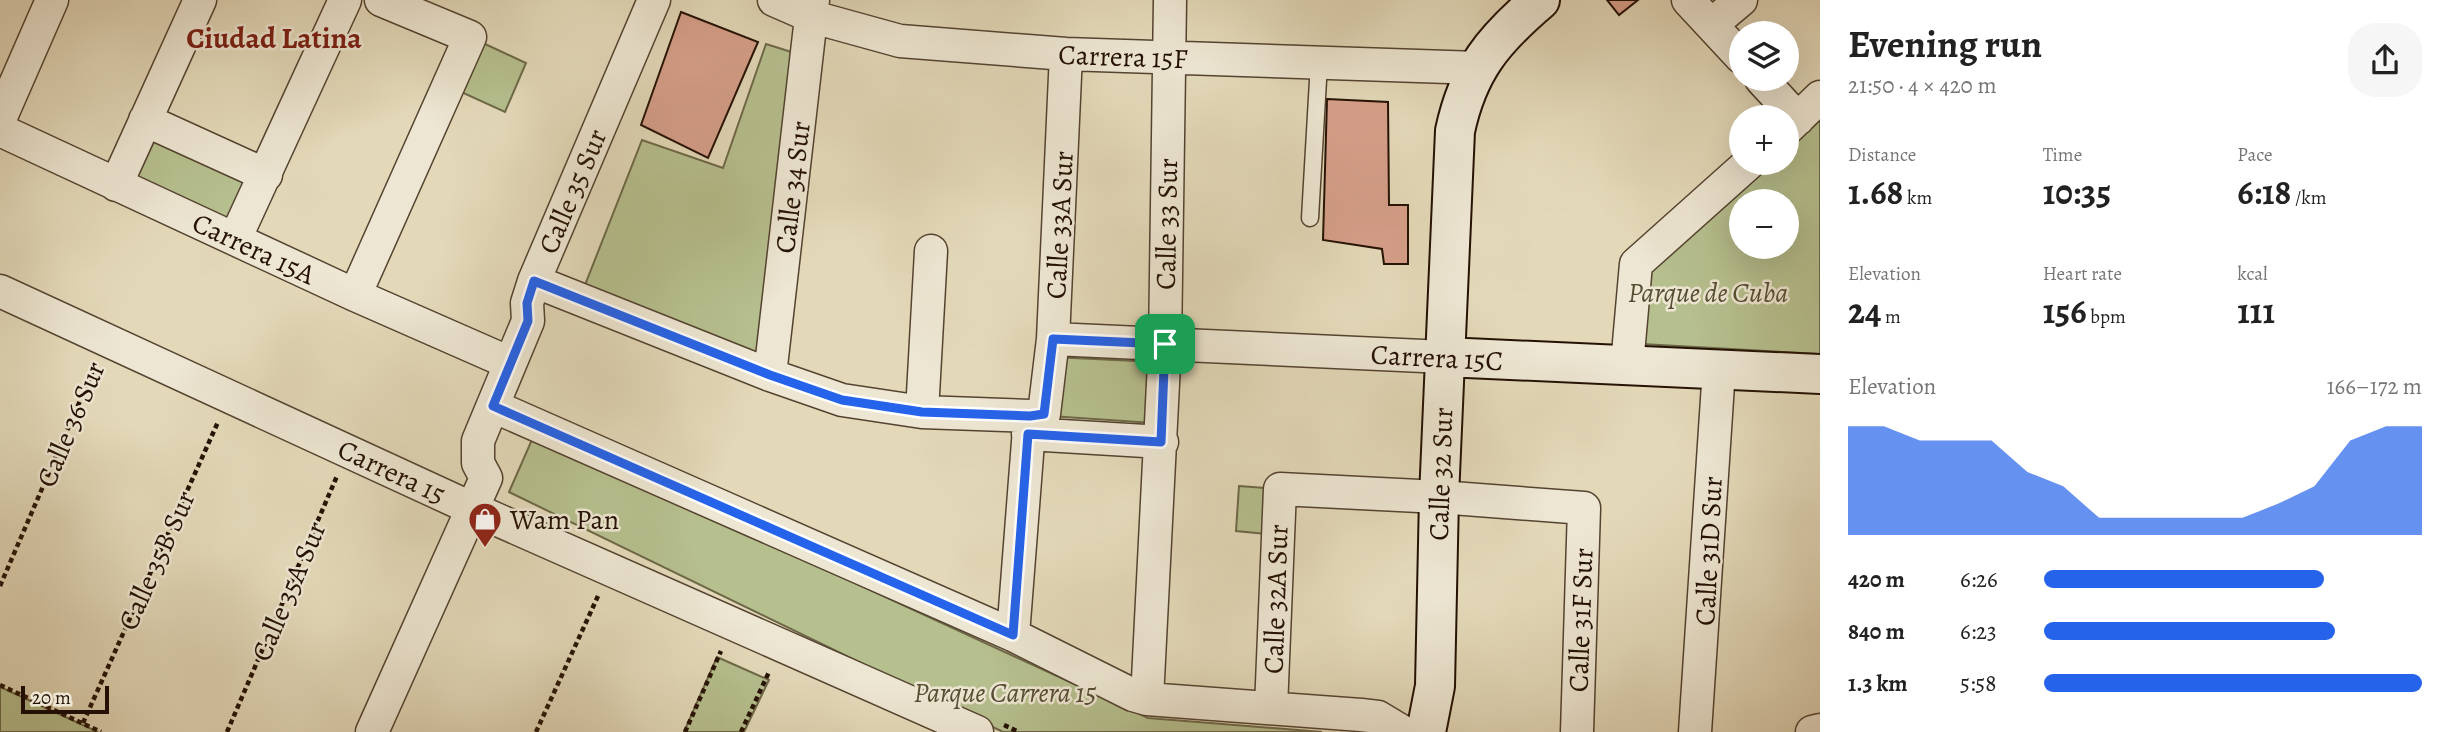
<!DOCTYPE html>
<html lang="en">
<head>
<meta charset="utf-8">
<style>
	:root { --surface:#fff; --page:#f6f6f6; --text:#222; --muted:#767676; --accent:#2563eb }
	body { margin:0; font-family:Alegreya,serif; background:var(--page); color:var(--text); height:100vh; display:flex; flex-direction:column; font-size:26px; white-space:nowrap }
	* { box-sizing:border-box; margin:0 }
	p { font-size:23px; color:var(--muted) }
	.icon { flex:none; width:38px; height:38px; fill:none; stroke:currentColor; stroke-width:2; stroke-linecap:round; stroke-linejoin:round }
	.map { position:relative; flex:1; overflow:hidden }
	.details { display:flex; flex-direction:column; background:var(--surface); width:630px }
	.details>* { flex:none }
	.buttons { position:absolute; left:1729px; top:21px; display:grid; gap:14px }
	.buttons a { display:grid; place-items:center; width:70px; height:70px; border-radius:50%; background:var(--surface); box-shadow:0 7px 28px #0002; font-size:35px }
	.scale { position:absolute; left:21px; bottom:18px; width:88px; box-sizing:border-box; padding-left:7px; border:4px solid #241103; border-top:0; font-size:19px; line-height:24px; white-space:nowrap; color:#241103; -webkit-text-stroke:5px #ede6d2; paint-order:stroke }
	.pin { position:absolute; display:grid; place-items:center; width:60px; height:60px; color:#fff; margin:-30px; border-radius:14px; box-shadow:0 4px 10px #0006 }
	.round { display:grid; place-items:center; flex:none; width:74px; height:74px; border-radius:28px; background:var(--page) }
	.headline { display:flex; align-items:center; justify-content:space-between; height:119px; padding:0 28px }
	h1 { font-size:38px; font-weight:600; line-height:52px }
	.stats { display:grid; grid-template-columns:repeat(3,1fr); gap:10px; height:119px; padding:7px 28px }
	.stats div { display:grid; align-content:center }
	.stats b { font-size:35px; font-weight:600 }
	.stats small { font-size:19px; font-weight:400 }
	.stats p { font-size:19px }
	.chart { height:196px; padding:14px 28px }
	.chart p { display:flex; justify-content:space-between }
	.chart svg { width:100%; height:126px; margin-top:7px; fill:var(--accent); opacity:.7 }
	ul { padding:0 28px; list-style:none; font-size:23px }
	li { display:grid; grid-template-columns:112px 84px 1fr; align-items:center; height:52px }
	li i { height:18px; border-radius:9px; background:var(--accent) }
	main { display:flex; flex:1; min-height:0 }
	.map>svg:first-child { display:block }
	.green { fill:#b6bf8e; stroke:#6d6848; stroke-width:2; fill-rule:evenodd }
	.building { fill:#d69f8a; stroke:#241103; stroke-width:2 }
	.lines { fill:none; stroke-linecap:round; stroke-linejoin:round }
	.lane-casing { stroke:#544330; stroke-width:19 }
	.street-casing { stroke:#544330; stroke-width:35 }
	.secondary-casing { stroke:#241103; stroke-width:42 }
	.path { stroke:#241103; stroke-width:4.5; stroke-dasharray:5 3.5; stroke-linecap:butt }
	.lane { stroke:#ede6d2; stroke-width:16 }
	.street { stroke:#ede6d2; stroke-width:32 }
	.secondary { stroke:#ede6d2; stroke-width:38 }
	.route-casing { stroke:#fff; stroke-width:14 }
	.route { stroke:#2563eb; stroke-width:9 }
	.labels { text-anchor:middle; stroke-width:5; stroke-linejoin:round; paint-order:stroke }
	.street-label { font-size:28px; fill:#241103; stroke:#ede6d2 }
	.park-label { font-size:28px; font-style:italic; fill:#574e34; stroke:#ede6d2 }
	.poi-label { font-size:28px; fill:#241103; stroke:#ede6d2; text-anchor:start }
	.neighbourhood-label { font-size:30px; font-weight:bold; fill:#7a1f14; stroke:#ede6d2 }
</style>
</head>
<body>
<main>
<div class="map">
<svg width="1820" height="732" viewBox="0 0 1820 732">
	<rect width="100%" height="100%" fill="#e3d9b9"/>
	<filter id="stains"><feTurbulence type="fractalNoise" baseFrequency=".00286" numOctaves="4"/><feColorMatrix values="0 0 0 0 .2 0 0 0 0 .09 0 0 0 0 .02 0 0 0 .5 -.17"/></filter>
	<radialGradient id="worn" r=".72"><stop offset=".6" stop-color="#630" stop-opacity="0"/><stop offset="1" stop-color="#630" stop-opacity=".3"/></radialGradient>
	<path class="green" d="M470,37l56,26 -21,49 -57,-26z
		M766,44l35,11 -42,305 -174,-75 57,-145 81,28z
		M1820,115v239l-178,-10 3,-72 121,-109h21v-19zM1741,201h46v46h-46z
		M156,137l92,38 -22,51 -91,-45z
		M1052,357l105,5 -4,61 -103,-7z
		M534,435l614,283 174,14h-319l-494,-240z
		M1239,486l41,3 -2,46 -42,-4z
		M717,657l52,23 -25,52h-60z
		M0,687l98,45h-98z"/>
	<path class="building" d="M1607,0h31l-19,15z
		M681,12l77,30 -50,116 -67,-33z
		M1327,99l61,3 1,103h19v59h-24l-2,-15 -59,-9z"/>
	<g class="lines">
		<defs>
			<path id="lane" d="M1310,218l9,-155"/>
			<path id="street" d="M774,0l39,17 87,24 166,13 412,14
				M1688,0l53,57
				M1711,25l30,-25
				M1761,79l37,40
				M0,119l52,-119
				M145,120l121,55
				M1787,129l33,-32
				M0,130l355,165 155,68
				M116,185l84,-185
				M235,239l110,-239
				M534,281l236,94 72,25 80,12 108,4
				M0,291l471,217 506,224
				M355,295l115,-258 -89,-37
				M1053,339l392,18
				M1627,365l9,-101 113,-101
				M770,375l43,-375
				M493,406l520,229 120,60 14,4 214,16 17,2 25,15
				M922,412l9,-161
				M1028,434l134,8
				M1013,635l17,-219 14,-2 9,-75 13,-285
				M1147,699l18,-355 5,-344
				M1271,708l9,-219 159,8 145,11 -7,224
				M372,732l114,-254 -8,-15v-22l50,-120 -1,-18 7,-22 120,-281
				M1695,732l24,-363
				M1812,732l8,-2"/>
			<path id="secondary" d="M1445,357l375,17
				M1426,732l9,-46 4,-189 16,-366c13,-61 38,-91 85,-131"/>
		</defs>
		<use href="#lane" class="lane-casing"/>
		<use href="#street" class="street-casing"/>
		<use href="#secondary" class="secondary-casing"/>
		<path class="path" d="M0,586l95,-220
			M0,685l101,47
			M83,723l135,-301
			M1004,725l15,7
			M227,732l110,-256
			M536,732l62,-136
			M685,732l36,-81
			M741,732l28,-60"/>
		<use href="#lane" class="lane"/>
		<use href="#street" class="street"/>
		<use href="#secondary" class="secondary"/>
	</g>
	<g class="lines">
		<defs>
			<path id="route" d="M534,281l236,94 72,25 80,12 108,4 14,-2 9,-75 112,5 -4,98 -133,-8 -15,201 -520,-229 35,-85 -1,-18z"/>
		</defs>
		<use href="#route" class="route-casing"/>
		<use href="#route" class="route"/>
	</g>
	<defs>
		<symbol id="shop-pin" viewBox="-11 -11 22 30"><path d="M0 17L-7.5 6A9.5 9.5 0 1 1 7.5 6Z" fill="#8f2418" stroke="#ede6d2"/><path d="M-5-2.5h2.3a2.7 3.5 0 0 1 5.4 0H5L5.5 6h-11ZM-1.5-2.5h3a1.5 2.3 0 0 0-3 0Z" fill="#fff"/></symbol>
	</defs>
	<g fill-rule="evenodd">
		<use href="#shop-pin" x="466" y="500" width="38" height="52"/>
	</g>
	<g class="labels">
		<g class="street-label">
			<text transform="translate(1123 56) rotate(2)" y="10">Carrera 15F</text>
			<text transform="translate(792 187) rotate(-83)" y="10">Calle 34 Sur</text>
			<text transform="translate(572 191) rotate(-67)" y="10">Calle 35 Sur</text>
			<text transform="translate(1166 224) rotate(-89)" y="10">Calle 33 Sur</text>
			<text transform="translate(1059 225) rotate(-87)" y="10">Calle 33A Sur</text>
			<text transform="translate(254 248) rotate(25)" y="10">Carrera 15A</text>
			<text transform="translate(1437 357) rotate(3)" y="10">Carrera 15C</text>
			<text transform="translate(70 424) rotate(-67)" y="10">Calle 36 Sur</text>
			<text transform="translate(392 471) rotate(25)" y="10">Carrera 15</text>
			<text transform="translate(1440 474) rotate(-88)" y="10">Calle 32 Sur</text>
			<text transform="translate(1708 551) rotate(-87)" y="10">Calle 31D Sur</text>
			<text transform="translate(156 560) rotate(-66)" y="10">Calle 35B Sur</text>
			<text transform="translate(288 591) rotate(-67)" y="10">Calle 35A Sur</text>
			<text transform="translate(1275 599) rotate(-88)" y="10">Calle 32A Sur</text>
			<text transform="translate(1580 620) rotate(-88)" y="10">Calle 31F Sur</text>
		</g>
		<g class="park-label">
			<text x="1708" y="302">Parque de Cuba</text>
			<text x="1005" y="702">Parque Carrera 15</text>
		</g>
		<g class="poi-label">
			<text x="510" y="529">Wam Pan</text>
		</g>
		<g class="neighbourhood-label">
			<text x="274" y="48">Ciudad Latina</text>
		</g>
	</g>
	<rect width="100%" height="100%" filter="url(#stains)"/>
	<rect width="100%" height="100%" fill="url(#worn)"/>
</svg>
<div class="buttons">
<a><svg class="icon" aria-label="layers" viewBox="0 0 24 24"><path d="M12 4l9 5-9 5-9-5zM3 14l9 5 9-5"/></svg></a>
<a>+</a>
<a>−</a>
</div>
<div class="scale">20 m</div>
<div class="pin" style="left:1165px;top:344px;background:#1e9e55"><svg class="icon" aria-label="arrive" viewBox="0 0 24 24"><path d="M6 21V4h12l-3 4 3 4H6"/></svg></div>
</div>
<section class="details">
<div class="headline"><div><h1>Evening run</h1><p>21:50 · 4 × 420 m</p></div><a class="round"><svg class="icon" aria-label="share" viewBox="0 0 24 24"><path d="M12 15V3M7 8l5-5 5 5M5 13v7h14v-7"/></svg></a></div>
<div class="stats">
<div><p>Distance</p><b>1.68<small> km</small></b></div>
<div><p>Time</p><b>10:35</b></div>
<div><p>Pace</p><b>6:18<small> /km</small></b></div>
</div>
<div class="stats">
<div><p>Elevation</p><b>24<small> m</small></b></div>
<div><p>Heart rate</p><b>156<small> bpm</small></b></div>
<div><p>kcal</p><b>111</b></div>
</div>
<div class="chart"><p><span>Elevation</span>166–172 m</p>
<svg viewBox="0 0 160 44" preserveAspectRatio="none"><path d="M0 44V6L10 6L20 11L30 11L40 11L50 22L60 27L70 38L80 38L90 38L100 38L110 38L120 33L130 27L140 11L150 6L160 6V44z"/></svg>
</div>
<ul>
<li><b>420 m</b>6:26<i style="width:74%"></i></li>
<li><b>840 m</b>6:23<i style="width:77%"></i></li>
<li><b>1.3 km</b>5:58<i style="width:100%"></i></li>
</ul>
</section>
</main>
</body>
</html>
